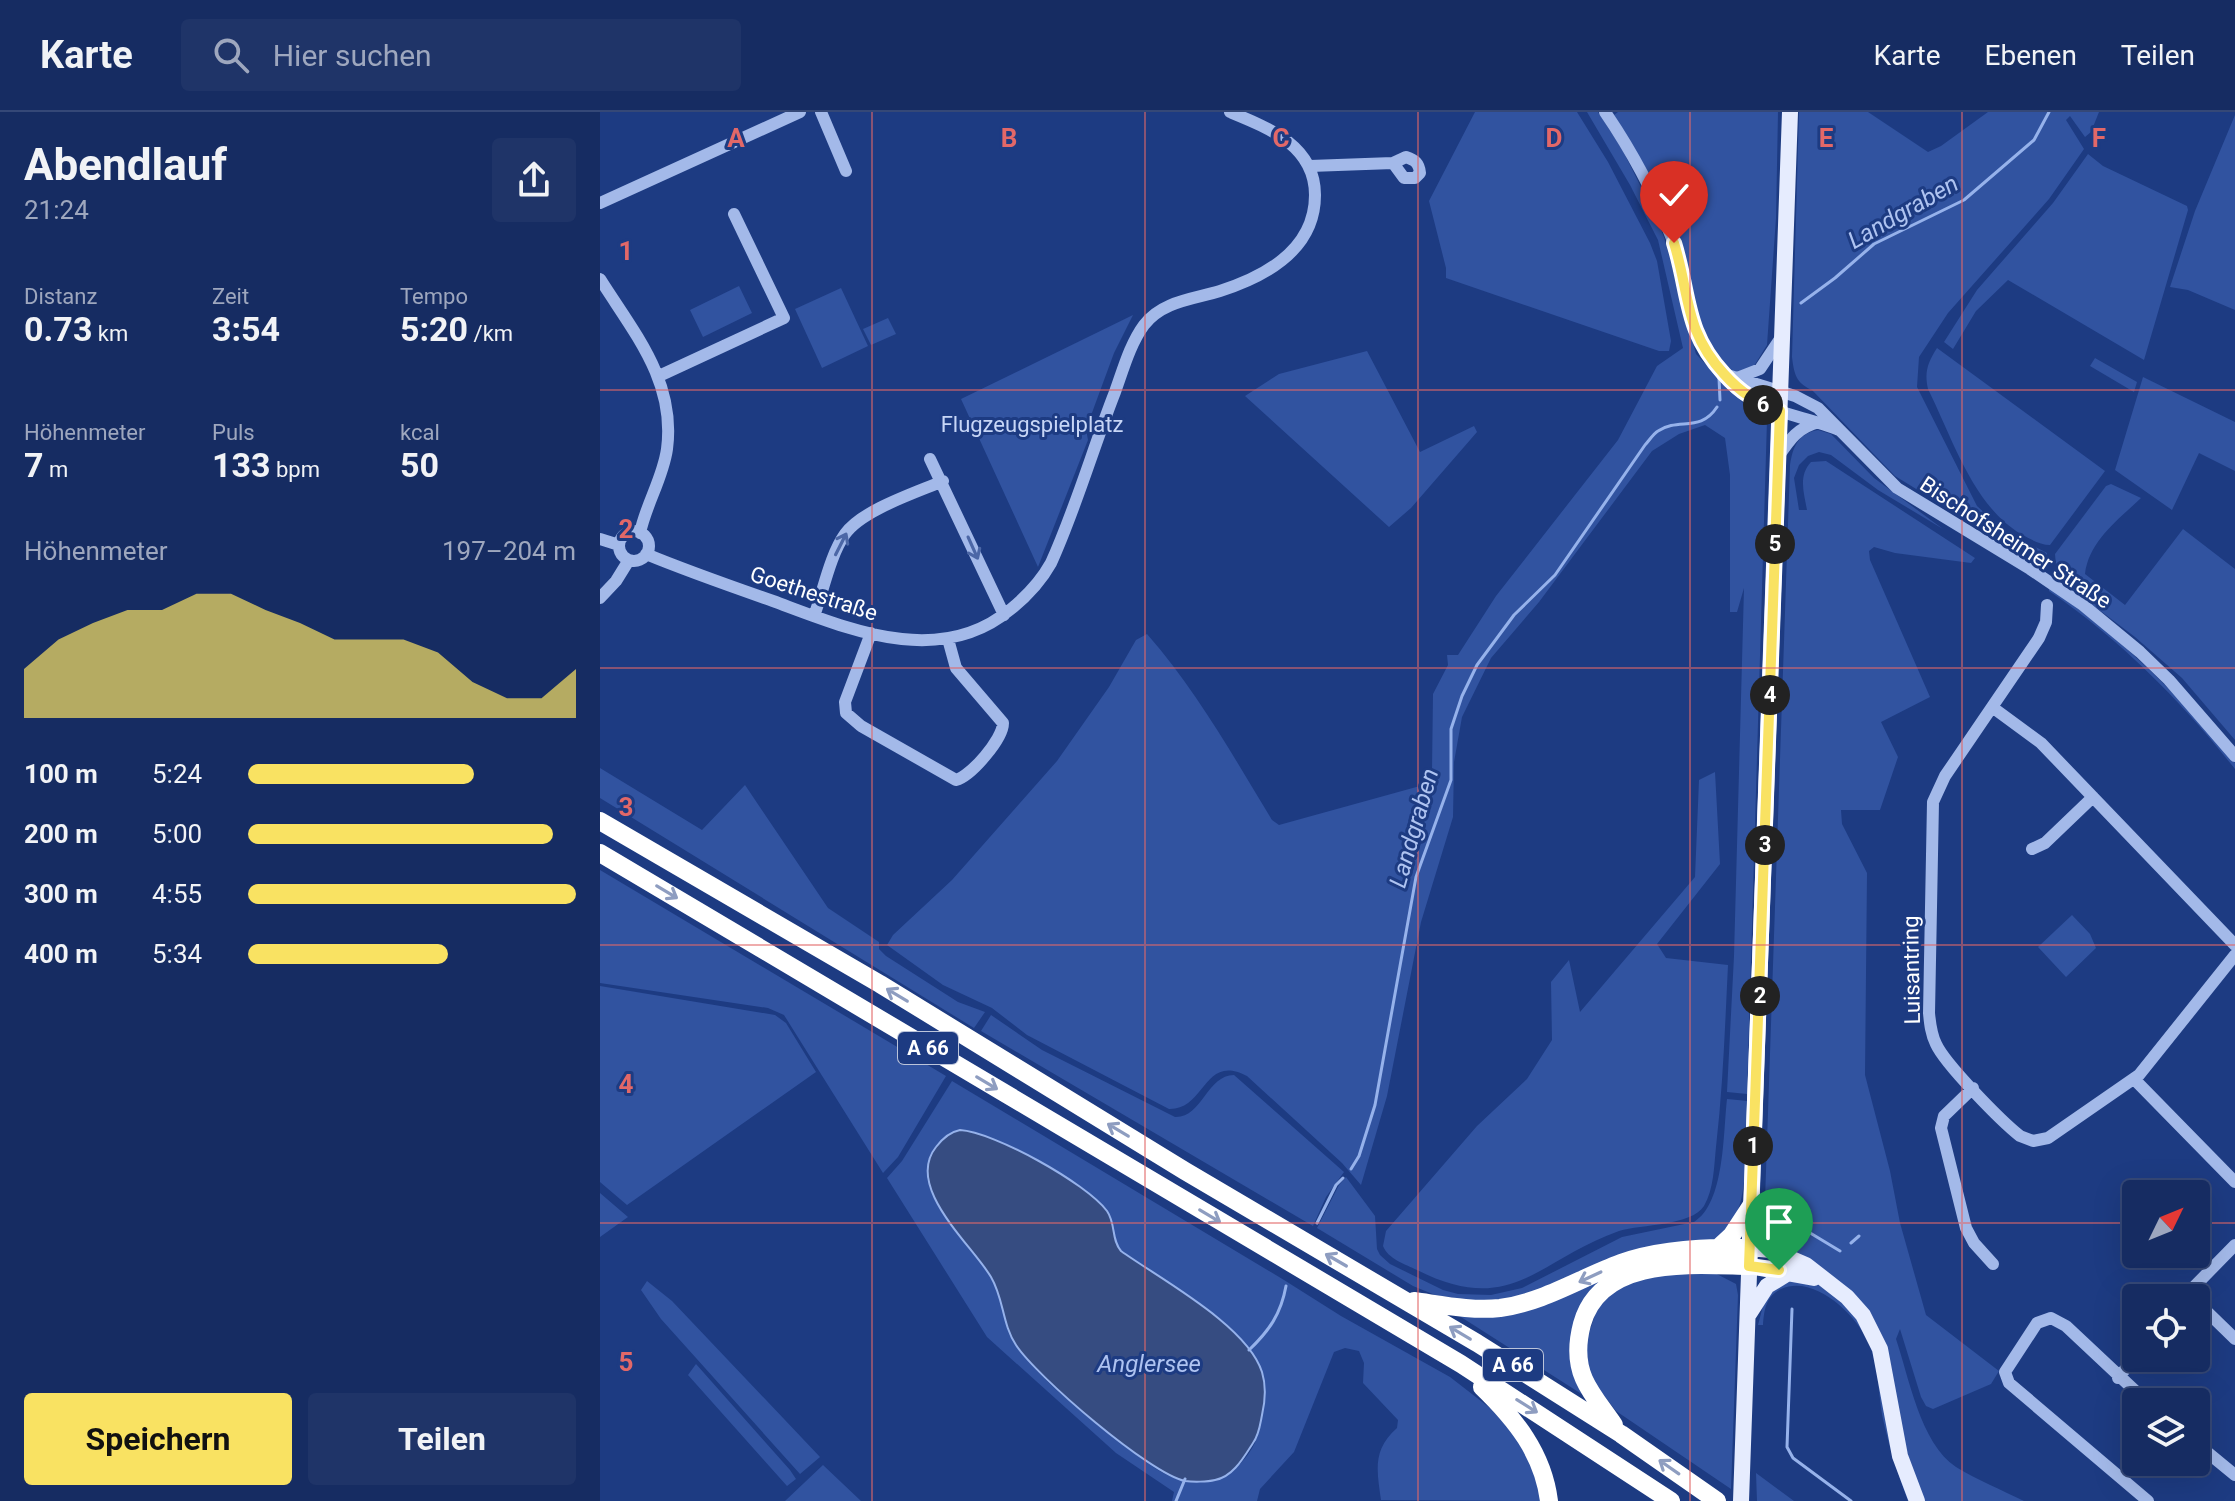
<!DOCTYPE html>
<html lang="de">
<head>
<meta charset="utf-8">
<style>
	:root { --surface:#162c62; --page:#1f3468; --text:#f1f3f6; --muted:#9ea7be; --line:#354877; --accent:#f9e262 }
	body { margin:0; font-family:Roboto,sans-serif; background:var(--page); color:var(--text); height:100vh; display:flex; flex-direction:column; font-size:30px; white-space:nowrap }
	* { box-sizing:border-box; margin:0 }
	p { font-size:26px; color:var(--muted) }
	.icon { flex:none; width:44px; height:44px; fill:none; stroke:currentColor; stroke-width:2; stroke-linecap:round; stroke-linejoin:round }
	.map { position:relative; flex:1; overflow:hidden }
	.side { display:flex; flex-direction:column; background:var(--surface); width:600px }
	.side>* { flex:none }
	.needle { width:52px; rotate:47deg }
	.tools { position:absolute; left:1522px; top:1068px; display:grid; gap:16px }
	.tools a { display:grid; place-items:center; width:88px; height:88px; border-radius:8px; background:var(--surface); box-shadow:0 8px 32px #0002,0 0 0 2px var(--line); font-size:40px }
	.pin { position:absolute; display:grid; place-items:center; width:68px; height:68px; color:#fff; margin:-82px -34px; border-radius:50% 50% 50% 0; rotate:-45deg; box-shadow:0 0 8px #0007 }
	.pin .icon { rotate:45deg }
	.km { position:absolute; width:40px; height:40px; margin:-20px; border-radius:50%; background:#222; color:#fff; font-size:22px; line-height:40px; text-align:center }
	.round { display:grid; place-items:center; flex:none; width:84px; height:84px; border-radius:8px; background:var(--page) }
	.summary { display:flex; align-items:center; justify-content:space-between; height:136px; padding:0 24px }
	h1 { font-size:44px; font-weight:700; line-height:60px }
	.figures { display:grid; grid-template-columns:repeat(3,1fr); gap:12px; height:136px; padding:8px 24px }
	.figures div { display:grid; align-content:center }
	.figures b { font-size:34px; font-weight:700 }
	.figures small { font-size:22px; font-weight:400 }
	.figures p { font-size:22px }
	.chart { height:224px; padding:16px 24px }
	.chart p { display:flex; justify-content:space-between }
	.chart svg { width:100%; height:144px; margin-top:8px; fill:var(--accent); opacity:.7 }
	.action { display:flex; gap:16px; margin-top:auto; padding:16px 24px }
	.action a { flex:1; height:92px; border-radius:8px; background:var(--accent); color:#111; font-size:32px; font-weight:700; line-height:92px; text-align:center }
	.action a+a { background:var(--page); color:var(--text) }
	ul { padding:0 24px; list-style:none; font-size:26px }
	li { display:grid; grid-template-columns:128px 96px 1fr; align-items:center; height:60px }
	li i { height:20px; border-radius:10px; background:var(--accent) }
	header { display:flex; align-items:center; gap:48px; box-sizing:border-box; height:112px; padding:0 40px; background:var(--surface); border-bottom:2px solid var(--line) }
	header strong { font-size:38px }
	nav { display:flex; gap:44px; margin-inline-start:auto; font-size:28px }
	.search { width:560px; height:72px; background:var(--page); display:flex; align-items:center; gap:20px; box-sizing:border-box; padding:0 28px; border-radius:8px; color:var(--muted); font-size:30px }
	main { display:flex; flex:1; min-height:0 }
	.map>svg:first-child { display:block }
	.green { fill:#3153a0; fill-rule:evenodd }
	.water { fill:#364c81; stroke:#96b2eb; stroke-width:2 }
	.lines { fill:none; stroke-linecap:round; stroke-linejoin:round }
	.stream { stroke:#96b2eb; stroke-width:3 }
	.minor { stroke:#a3b9e9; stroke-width:12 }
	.major { stroke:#e6ecfe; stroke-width:16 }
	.highway { stroke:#fff; stroke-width:18 }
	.oneway { stroke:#4c67a6 }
	.oneway2 { stroke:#8e9dc0 }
	.route-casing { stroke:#fff; stroke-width:16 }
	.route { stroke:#f9e262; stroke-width:10 }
	.grid { fill:none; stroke:#e26868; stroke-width:2; stroke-opacity:0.55 }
	.labels { text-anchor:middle; stroke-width:6; stroke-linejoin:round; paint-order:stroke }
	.shield { fill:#1d3b82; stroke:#bbc4da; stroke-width:2 }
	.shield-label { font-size:20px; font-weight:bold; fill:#fff }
	.park-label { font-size:22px; fill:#c7d6f7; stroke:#1d3b82 }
	.street-label { font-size:22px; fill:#fff; stroke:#1d3b82 }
	.water-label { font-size:24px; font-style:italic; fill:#aec3f1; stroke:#1d3b82 }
	.grid-label { font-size:26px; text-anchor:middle; font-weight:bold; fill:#e26868; stroke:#1d3b82; stroke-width:6; stroke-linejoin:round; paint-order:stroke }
</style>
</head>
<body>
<header>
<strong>Karte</strong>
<div class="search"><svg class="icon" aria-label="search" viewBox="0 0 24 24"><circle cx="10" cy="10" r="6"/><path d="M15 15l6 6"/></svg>Hier suchen</div>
<nav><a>Karte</a><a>Ebenen</a><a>Teilen</a></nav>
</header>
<main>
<section class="side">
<div class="summary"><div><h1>Abendlauf</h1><p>21:24</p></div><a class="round"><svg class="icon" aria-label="share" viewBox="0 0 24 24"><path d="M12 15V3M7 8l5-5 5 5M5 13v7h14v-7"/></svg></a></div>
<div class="figures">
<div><p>Distanz</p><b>0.73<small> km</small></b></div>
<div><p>Zeit</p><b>3:54</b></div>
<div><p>Tempo</p><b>5:20<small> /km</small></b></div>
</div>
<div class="figures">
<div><p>Höhenmeter</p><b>7<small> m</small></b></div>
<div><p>Puls</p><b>133<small> bpm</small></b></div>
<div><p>kcal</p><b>50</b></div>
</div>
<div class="chart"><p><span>Höhenmeter</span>197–204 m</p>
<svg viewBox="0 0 160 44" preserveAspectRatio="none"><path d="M0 44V29L10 20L20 15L30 11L40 11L50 6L60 6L70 11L80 15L90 20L100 20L110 20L120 24L130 33L140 38L150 38L160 29V44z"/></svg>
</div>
<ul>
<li><b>100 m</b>5:24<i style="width:69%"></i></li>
<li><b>200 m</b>5:00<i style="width:93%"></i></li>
<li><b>300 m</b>4:55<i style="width:100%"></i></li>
<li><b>400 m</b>5:34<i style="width:61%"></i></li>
</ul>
<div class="action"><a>Speichern</a><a>Teilen</a></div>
</section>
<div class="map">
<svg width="1635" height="1389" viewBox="0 0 1635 1389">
	<rect width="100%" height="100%" fill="#1d3b82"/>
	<path class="green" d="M875,0h102l31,50 42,81 7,18 14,80 -2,10h-10l-213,-73v-10l-17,-67z
		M987,0h11l24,37 34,68 8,20 32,117 49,51 22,15 -20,674 -20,-2 7,-136 10,-368 -7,24h-7v-137l-5,-37 -20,-13 -26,9 -27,17 -113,151 -48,56 -29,59 -8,45 -1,55 -32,105 -34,174 -26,89 -19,-22 -95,-87c-44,-23 -41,34 -78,33l-142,-74 -35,-27 -49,-23 -56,-40 6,-10 59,-55 105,-119 52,-74 27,-47 11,-6c50,57 86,122 125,186l7,5 141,-39 12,-15 1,-77 15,-29 -1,-10h11l38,-59 122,-156 39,-74 26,-18 -25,-108 -28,-55z
		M1018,0h160l-2,106 -9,127 -13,21 -11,6h-11l-11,-7 -22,-36 -14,-58 -71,-156z
		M1199,0h69l60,40 13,-6 47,-34h111l-8,20 -6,5 -15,-21 -4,4 18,29 -35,50 -101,114 -29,44 -2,30 60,119 26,24 44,23 -2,15 -150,-92 -83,-86c-16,-7 -18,-16 -20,-33z
		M1635,3v195l-47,-20 -18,-3 25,-76z
		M1488,42l15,12 84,40 1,4 -44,150 -136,-80 -32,31 -23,38 -9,-7 33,-52 76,-87z
		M139,174l13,27 -49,24 -13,-27z
		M241,176l27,58 -46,22 -27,-59z
		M533,203l-19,38 -28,76 2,11 -50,127 -77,-168z
		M288,206l8,16 -25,11 -8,-16z
		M1337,236l168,123 -55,74c-10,0 -20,-6 -29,-11 -48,-28 -69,-97 -93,-145 -4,-17 0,-27 9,-41z
		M767,239l53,101 54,-26 3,6 -66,76 -22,19 -144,-131 34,-22z
		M1495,246l42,24 -3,10 -44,-26z
		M1543,265l92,45v49l-36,-18 -27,57 -57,-40z
		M1218,318l13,4 43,44 69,51 -65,-39 -47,-35 -12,-3 -11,4 -9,9 -5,13 5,32h8c-3,-17 -9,-34 4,-48l15,-1 149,97 -4,5 -76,-10 -21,-6 -5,4 1,9 60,137 -49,25 17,35 -18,53h-39l1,14 25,49 -2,202 25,96 10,52 26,92 73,56 -8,13 -58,25 -7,-3 -5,-9 -21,-68 -4,10c13,38 24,104 60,128 21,13 46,23 68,34h-100l-11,-24 -36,-150 -105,-84v-6l-8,-7 26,-765c3,-19 8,-31 28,-35z
		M1511,372l30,14c-23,22 -52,43 -56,76l40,31 58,-76 52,40v171l-53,-62 -47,-41 -78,-59 -2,-24 51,-68z
		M1449,476c72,49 131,108 186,175v6c-54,-68 -114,-129 -186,-178z
		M0,656l102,62 43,-45 83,123 51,34v7l7,7 72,46 27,10 -11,16 -374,-230z
		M1115,660l5,92 -63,80 9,14 62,7c-3,61 -5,121 -12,182 -2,19 -2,42 -12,59 -13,20 -62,18 -85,25 -82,29 -107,87 -202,39 -12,-6 -29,-11 -34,-24l3,-15 91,-105 50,-47 25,-39 -1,-58 18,-22 11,52 115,-135 4,-97z
		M0,758l346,206 -48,81 -15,16 -99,-158 -16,-7 -168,-25z
		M1472,803l18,19 6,14 -30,29 -28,-30z
		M0,874l175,29 11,8 30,49 -189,133 -27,-23z
		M391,903l51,35 133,67c27,1 32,-42 59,-42l110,97 -18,25 -13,29 -332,-195z
		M352,969l332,199 57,36 109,61 40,31 27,29 18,27 7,37 -161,-1c-4,-29 -9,-50 16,-72l1,-8 -35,-37 1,-20 -5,-12 -14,-3 -11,4 -40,100 -34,37 -3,12h-85l2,-9 -58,-39 -129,-116 -100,-159 15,-17zM360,1018c30,2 130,55 147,81 8,13 4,28 14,40 39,28 126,74 141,121 3,10 2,20 0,30 -1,11 -1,26 -5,36 -12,30 -40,49 -72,43 -30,-6 -58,-35 -81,-53 -30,-23 -63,-48 -85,-78 -16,-23 -14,-49 -28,-73 -17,-29 -61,-67 -64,-102 -2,-23 15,-36 33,-45z
		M1127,987l21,2c-1,31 0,88 -12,115 -4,9 -14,17 -21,24l-222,64 -58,-9 -22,-9 -96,-58 22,-43 7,-8 29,39 2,33 3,6 10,9 53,26 15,4 33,1 31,-7 100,-51 72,-15c31,-19 29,-89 33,-123z
		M0,1081l28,24 -28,20z
		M1111,1159l25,13 2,11 -7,194 -115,-78 -27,-35 -4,-31 12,-36 19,-21 40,-14z
		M1008,1162l-33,55 16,71 -141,-90 15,3z
		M1188,1168l29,4 14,9 26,24 18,33 37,151h-4c-10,-27 -19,-54 -25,-82 -5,-25 -4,-54 -15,-78 -13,-27 -54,-67 -87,-52 -15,7 -17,21 -18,36h-5l7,-27z
		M47,1169l25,20 148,156 -20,17 -139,-155 -20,-29z
		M96,1252l94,106 6,9 -9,7 -99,-111z
		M223,1353l38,36h-76z
		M1156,1361l38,28h-37z"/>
	<path class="water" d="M360,1018c34,2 126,53 147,81 9,13 4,28 14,40 39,28 126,74 141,121 4,13 3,30 0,43 -2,10 -3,20 -9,28 -9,14 -20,34 -38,37 -8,2 -22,2 -30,1 -35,-7 -149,-105 -169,-136 -14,-21 -12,-46 -25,-68 -19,-32 -87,-90 -55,-130 6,-8 14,-15 24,-17z"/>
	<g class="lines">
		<path class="stream" d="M1201,191l34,-25 39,-34 90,-44 70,-60 15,-28
			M1119,266l1,22
			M751,1057l8,-13 16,-51 41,-228 35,-97v-51l11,-33 15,-31 37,-50 41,-40 90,-130c4,-4 8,-11 13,-14 21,-14 42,2 59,-24
			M717,1111l19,-38 7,-7
			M1188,1111l4,-1 48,29
			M1251,1131l8,-7
			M1192,1197l-5,138 6,11 58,43
			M649,1238c20,-19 32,-36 37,-64
			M576,1389l9,-22"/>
		<path class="minor" d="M221,0l25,59
			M1005,0c26,38 49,81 66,124 24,60 13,112 71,157 25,20 67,24 97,37
			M710,54l83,-3 13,-6c9,3 13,6 14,16l-5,5h-11l-11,-15
			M0,91l200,-91
			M0,167c34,54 76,102 67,170 -4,29 -21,55 -27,84
			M1124,262l71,22 23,12 79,80 133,81 53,36 57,47 29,28 66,76
			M59,264l125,-58 -50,-104
			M1137,266l23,-9 22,-33
			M1178,345c12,-18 20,-30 42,-35
			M330,347l74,156
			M19 434a15 15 0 1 1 30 0a15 15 0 1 1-30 0Z
			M0,427l19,6
			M46,442c41,17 84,32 127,47 76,28 166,68 238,8 16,-13 30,-28 40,-46 25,-55 42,-115 64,-171 8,-22 15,-48 29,-67 18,-24 50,-26 76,-34 47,-15 95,-42 95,-96 0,-49 -46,-67 -85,-83
			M0,486l16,-17 13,-21
			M1447,493l-1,17 -7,16 -94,138 -12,26 -4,211c1,11 2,21 7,31 9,20 65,77 84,92l13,5 15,-3 91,-63 96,-120
			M214,504c9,-24 16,-61 31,-82 17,-24 70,-41 98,-53
			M271,521l-26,69 1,11 15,13 95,54c15,-4 47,-41 47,-57l-47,-55 -8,-29
			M1392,595l49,36 194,202
			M1432,737l13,-6 48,-46
			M1534,967l101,103
			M1373,976l-29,28 -3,12 25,100 8,15 19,21
			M1583,1186l52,-53
			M1596,1189l39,38
			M1518,1266l18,-22
			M1547,1290l-81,-76 -15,-8 -14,5 -32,49 4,11 139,118
			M1596,1331l39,32"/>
		<path class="major" d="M1149,1136l22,2 35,15 41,32 16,18 17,34 20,107 17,45
			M1149,1154l65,12
			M1149,1202l18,-28 23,-14
			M1141,1389l49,-1389"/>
		<path class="highway" d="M0,709l280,163 305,187 292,172 144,91 96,67
			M0,741l861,511 210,137
			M1119,1135l13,-12 19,-29
			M814,1189c29,4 58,10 86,7 44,-6 80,-30 121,-45 39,-14 87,-16 128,-15
			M882,1275c33,32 61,66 67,114
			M1014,1313c-10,-15 -23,-30 -30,-46 -8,-18 -7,-36 -2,-55 19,-69 112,-59 167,-58"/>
	</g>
	<defs><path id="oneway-shaft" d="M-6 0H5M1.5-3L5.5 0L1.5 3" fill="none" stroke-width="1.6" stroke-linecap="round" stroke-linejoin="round" transform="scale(2)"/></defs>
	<g class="oneway">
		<use href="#oneway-shaft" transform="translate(241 432) rotate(-63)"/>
		<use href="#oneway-shaft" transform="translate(373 436) rotate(66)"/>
	</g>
	<g class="oneway2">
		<use href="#oneway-shaft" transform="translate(67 780) rotate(31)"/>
		<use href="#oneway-shaft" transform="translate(297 883) rotate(-149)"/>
		<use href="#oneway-shaft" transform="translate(387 971) rotate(31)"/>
		<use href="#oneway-shaft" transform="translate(518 1018) rotate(-149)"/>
		<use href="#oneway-shaft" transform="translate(610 1104) rotate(31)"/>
		<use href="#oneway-shaft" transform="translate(736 1148) rotate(-150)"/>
		<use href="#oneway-shaft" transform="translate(990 1165) rotate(155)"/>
		<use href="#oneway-shaft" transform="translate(860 1221) rotate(-149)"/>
		<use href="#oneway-shaft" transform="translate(927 1294) rotate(32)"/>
		<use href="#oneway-shaft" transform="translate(1069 1355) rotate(-145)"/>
	</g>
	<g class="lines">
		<defs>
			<path id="route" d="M1074,131c16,51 10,88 50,131 17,19 32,28 56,37l-31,855 30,4"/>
		</defs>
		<use href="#route" class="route-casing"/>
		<use href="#route" class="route"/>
	</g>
	<path class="grid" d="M272,0v1389M545,0v1389M818,0v1389M1090,0v1389M1362,0v1389M0,278h1635M0,556h1635M0,833h1635M0,1111h1536M1596,1111h39"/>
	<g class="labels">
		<g class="shield">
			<rect x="298" y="920" width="60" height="32" rx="6"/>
			<rect x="883" y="1237" width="60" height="32" rx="6"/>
		</g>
		<g class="shield-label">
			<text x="328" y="943">A 66</text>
			<text x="913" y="1260">A 66</text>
		</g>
		<g class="park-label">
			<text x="432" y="320">Flugzeugspielplatz</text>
		</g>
		<g class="street-label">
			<text transform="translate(1416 430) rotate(33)" y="8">Bischofsheimer Straße</text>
			<text transform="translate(214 481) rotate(18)" y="8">Goethestraße</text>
			<text transform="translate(1311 858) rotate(-91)" y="8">Luisantring</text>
		</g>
		<g class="water-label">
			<text transform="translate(1303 100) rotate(-30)" y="8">Landgraben</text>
			<text transform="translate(814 716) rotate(-74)" y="8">Landgraben</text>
			<text x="549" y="1260">Anglersee</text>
		</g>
	</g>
	<g class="grid-label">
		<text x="136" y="35">A</text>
		<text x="409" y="35">B</text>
		<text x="681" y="35">C</text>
		<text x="954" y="35">D</text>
		<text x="1226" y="35">E</text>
		<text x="1499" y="35">F</text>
		<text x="26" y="148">1</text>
		<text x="26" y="426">2</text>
		<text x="26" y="704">3</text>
		<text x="26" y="981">4</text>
		<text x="26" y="1259">5</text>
	</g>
</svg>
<div class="tools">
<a><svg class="needle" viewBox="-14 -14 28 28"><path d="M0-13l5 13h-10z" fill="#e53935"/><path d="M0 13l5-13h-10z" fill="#9ea7be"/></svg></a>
<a><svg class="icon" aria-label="locate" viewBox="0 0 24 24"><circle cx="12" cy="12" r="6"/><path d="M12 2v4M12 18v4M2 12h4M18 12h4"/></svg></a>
<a><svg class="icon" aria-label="layers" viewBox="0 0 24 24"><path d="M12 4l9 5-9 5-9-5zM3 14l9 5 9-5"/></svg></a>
</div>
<div class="pin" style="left:1179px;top:1158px;background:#1e9e55"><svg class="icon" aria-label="arrive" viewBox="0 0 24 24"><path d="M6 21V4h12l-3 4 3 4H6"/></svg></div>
<div class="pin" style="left:1074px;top:131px;background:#d93025"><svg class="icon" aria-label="check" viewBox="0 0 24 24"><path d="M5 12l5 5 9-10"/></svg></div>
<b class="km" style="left:1153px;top:1034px">1</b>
<b class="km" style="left:1160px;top:884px">2</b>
<b class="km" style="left:1165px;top:733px">3</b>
<b class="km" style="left:1170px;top:583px">4</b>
<b class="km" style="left:1175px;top:432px">5</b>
<b class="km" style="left:1163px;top:293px">6</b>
</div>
</main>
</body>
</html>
